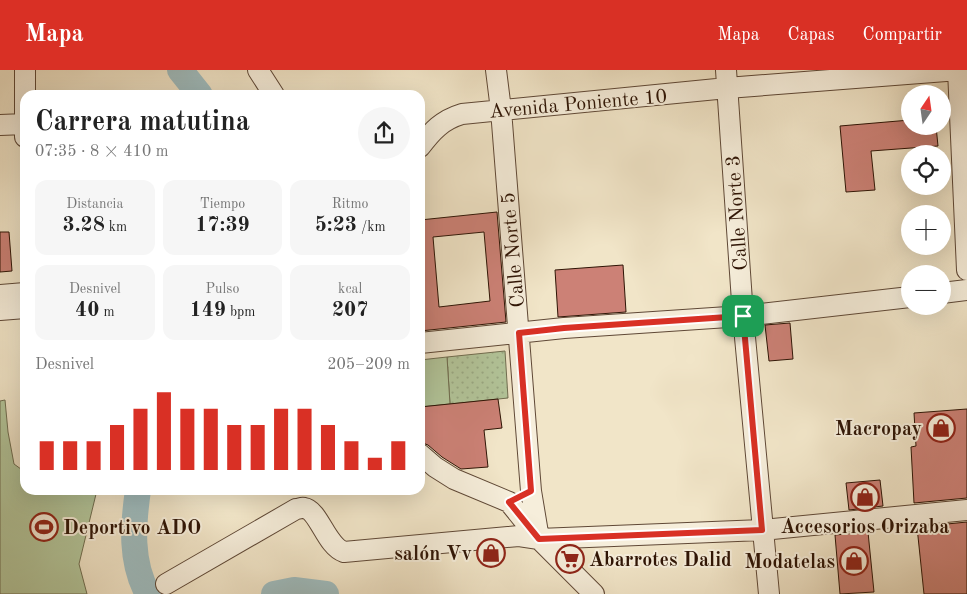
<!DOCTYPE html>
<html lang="es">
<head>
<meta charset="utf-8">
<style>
	:root { --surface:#fff; --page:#f6f6f6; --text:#222; --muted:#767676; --accent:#d93025 }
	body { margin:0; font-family:"Old Standard TT",serif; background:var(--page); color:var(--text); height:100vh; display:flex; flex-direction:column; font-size:19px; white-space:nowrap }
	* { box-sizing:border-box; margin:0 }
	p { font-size:16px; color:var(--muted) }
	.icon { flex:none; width:28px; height:28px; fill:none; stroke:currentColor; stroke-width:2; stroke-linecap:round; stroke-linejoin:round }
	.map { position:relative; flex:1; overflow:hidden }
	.details { position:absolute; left:20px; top:20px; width:405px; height:405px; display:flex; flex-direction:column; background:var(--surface); border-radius:15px; box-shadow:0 5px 20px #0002 }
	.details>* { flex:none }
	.needle { width:32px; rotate:13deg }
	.controls { position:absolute; left:901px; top:15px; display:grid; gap:10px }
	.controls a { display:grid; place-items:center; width:50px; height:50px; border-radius:50%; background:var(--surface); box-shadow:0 5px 20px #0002; font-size:25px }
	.pin { position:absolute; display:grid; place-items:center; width:42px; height:42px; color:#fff; margin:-21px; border-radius:10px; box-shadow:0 2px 8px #0006 }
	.round { display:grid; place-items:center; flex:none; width:52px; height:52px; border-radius:26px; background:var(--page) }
	.head { display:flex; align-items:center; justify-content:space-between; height:85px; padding:0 15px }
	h1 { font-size:28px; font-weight:700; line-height:38px }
	.figures { display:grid; grid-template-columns:repeat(3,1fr); gap:8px; height:85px; padding:5px 15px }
	.figures div { display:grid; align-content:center; border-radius:12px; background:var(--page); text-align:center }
	.figures b { font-size:21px; font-weight:700 }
	.figures small { font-size:14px; font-weight:400 }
	.figures p { font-size:14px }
	.chart { height:140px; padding:10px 15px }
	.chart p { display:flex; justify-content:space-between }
	.chart svg { width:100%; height:90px; margin-top:5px; stroke:var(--accent); stroke-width:6 }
	header { display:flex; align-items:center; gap:30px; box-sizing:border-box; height:70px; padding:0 25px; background:var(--accent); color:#fff }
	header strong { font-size:24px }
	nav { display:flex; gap:28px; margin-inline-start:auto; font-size:18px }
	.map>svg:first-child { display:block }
	.green { fill:url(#green-dots); stroke:#706d50 }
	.pitch { fill:#b3c69b; stroke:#706d50 }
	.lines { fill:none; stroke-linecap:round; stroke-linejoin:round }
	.river { stroke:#9fbdc0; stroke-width:26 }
	.building { fill:#cc8176; stroke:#2e1405; fill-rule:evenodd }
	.minor-casing { stroke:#5f4836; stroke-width:22 }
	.minor { stroke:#f6eedb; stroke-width:20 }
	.route-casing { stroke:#fff; stroke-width:10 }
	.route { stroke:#d93025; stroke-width:6 }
	.labels { text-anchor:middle; stroke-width:4; stroke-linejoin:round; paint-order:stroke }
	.street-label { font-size:20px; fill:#2e1405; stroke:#f6eedb }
	.poi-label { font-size:20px; font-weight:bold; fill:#2e1405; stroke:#f6eedb; text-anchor:end }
</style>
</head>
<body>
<header>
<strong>Mapa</strong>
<nav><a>Mapa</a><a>Capas</a><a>Compartir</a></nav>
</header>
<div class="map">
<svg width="967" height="524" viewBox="0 0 967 524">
	<defs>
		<pattern id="green-dots" width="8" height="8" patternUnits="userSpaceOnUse" patternTransform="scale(1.25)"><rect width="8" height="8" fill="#b3c69b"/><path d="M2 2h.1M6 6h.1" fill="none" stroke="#9aa984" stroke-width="1.8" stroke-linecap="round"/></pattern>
	</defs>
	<rect width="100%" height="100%" fill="#f1e5c8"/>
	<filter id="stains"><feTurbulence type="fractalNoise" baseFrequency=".004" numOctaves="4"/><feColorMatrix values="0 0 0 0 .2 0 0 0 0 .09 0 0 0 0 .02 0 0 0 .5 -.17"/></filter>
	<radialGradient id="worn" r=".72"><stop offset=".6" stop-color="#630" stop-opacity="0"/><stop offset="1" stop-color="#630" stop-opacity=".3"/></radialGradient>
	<path class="green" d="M505,281l3,47 -58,6 -3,-47z"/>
	<path class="pitch" d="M447,287l3,47 -30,3v-47z
		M5,330l3,32 6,32 11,8v18h72l-18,74 8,30h-87v-193z"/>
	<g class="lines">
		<path class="river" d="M180,0l20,25
			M138,420c-5,35 -8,72 10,104
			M274,524l20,-4 32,4"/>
	</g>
	<path class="building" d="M910,50v6h26l2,20 -67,5 4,39 -29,2 -6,-66z
		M497,142l9,110 -86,9v-111zM484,162l6,69 -51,6 -6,-70z
		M0,162h9l3,39 -12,1z
		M623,195l3,47 -68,5 -3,-47z
		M790,253l3,36 -24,2 -4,-36z
		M498,329l4,29 -18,2 4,37 -27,2 -19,-12 -14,-12 -8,-3v-35z
		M967,339v89l-53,5 -3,-56 5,-1 -2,-33z
		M880,410l3,26 -34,4 -3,-27z
		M967,452v72h-43l-7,-67z
		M868,462l6,60 -34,2 -5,-59z"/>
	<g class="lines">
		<defs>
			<path id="minor" d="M25,0v67
				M258,0l16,25
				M496,0l5,40 30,381 8,48
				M726,0l17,246 26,278
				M958,0l9,200
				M0,55l25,-1
				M420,77c12,-16 22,-27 42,-33l265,-26 232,-18
				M942,223l25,-3
				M0,225l25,-2
				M0,240l25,-2
				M420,273l144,-15 179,-12 167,-19
				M420,384l15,13 19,12 55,23 30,37 55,55
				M166,514l130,-75c3,0 6,-2 8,-1 15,2 22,38 40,44l175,-16 20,3 223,-9 205,-20"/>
		</defs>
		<use href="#minor" class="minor-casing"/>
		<use href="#minor" class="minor"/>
	</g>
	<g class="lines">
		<defs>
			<path id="route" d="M743,246l19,214 -223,9 -30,-37 22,-11 -12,-158 45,-5z"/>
		</defs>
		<use href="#route" class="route-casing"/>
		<use href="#route" class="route"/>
	</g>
	<defs>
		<symbol id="shop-ring" viewBox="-11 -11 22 22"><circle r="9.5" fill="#f6eedb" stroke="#8f2418" stroke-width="1.5"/><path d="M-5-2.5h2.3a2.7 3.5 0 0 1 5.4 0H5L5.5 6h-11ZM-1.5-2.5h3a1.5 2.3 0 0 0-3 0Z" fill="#8f2418"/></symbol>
		<symbol id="stadium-ring" viewBox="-11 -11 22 22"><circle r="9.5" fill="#f6eedb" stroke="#8f2418" stroke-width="1.5"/><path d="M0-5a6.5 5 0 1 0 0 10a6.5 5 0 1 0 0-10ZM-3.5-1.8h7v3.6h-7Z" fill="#8f2418"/></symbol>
		<symbol id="supermarket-ring" viewBox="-11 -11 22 22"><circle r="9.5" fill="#f6eedb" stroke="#8f2418" stroke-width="1.5"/><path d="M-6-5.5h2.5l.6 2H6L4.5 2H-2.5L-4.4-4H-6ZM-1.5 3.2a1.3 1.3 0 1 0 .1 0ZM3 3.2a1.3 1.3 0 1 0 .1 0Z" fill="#8f2418"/></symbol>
	</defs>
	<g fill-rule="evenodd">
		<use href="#shop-ring" x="925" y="342" width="32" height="32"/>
		<use href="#shop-ring" x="849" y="411" width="32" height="32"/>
		<use href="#stadium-ring" x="28" y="441" width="32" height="32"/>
		<use href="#shop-ring" x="475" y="467" width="32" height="32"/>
		<use href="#supermarket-ring" x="554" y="473" width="32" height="32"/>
		<use href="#shop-ring" x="838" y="475" width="32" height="32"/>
	</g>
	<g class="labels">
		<g class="street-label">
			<text transform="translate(578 33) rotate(-5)" y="7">Avenida Poniente 10</text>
			<text transform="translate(736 143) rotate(-94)" y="7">Calle Norte 3</text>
			<text transform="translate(512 180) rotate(-95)" y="7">Calle Norte 5</text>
		</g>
		<g class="poi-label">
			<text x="922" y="365">Macropay</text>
			<text x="865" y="463" text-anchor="middle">Accesorios Orizaba</text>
			<text x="63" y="464" text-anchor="start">Deportivo ADO</text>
			<text x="472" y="490">salón Vv</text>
			<text x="589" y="496" text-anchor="start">Abarrotes Dalid</text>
			<text x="835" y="498">Modatelas</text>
		</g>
	</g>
	<rect width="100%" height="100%" filter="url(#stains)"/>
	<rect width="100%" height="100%" fill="url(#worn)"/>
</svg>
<div class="controls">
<a><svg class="needle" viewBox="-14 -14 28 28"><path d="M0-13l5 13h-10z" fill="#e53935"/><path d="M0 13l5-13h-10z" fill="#767676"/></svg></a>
<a><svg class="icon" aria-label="locate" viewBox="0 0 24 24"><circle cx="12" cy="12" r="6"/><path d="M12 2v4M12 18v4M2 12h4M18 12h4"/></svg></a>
<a>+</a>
<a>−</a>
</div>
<div class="pin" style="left:743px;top:246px;background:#1e9e55"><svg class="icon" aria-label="arrive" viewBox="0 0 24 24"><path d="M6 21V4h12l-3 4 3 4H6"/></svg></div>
<section class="details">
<div class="head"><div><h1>Carrera matutina</h1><p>07:35 · 8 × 410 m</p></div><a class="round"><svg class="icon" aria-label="share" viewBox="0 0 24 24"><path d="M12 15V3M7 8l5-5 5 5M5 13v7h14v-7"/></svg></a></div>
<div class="figures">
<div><p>Distancia</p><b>3.28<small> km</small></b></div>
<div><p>Tiempo</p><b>17:39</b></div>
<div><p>Ritmo</p><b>5:23<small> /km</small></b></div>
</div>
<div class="figures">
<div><p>Desnivel</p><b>40<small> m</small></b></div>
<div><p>Pulso</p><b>149<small> bpm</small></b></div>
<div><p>kcal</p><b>207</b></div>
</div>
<div class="chart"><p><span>Desnivel</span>205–209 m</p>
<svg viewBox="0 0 160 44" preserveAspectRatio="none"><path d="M5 44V30M15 44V30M25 44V30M35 44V22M45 44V14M55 44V6M65 44V14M75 44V14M85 44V22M95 44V22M105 44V14M115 44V14M125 44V22M135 44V30M145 44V38M155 44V30"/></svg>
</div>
</section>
</div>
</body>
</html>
